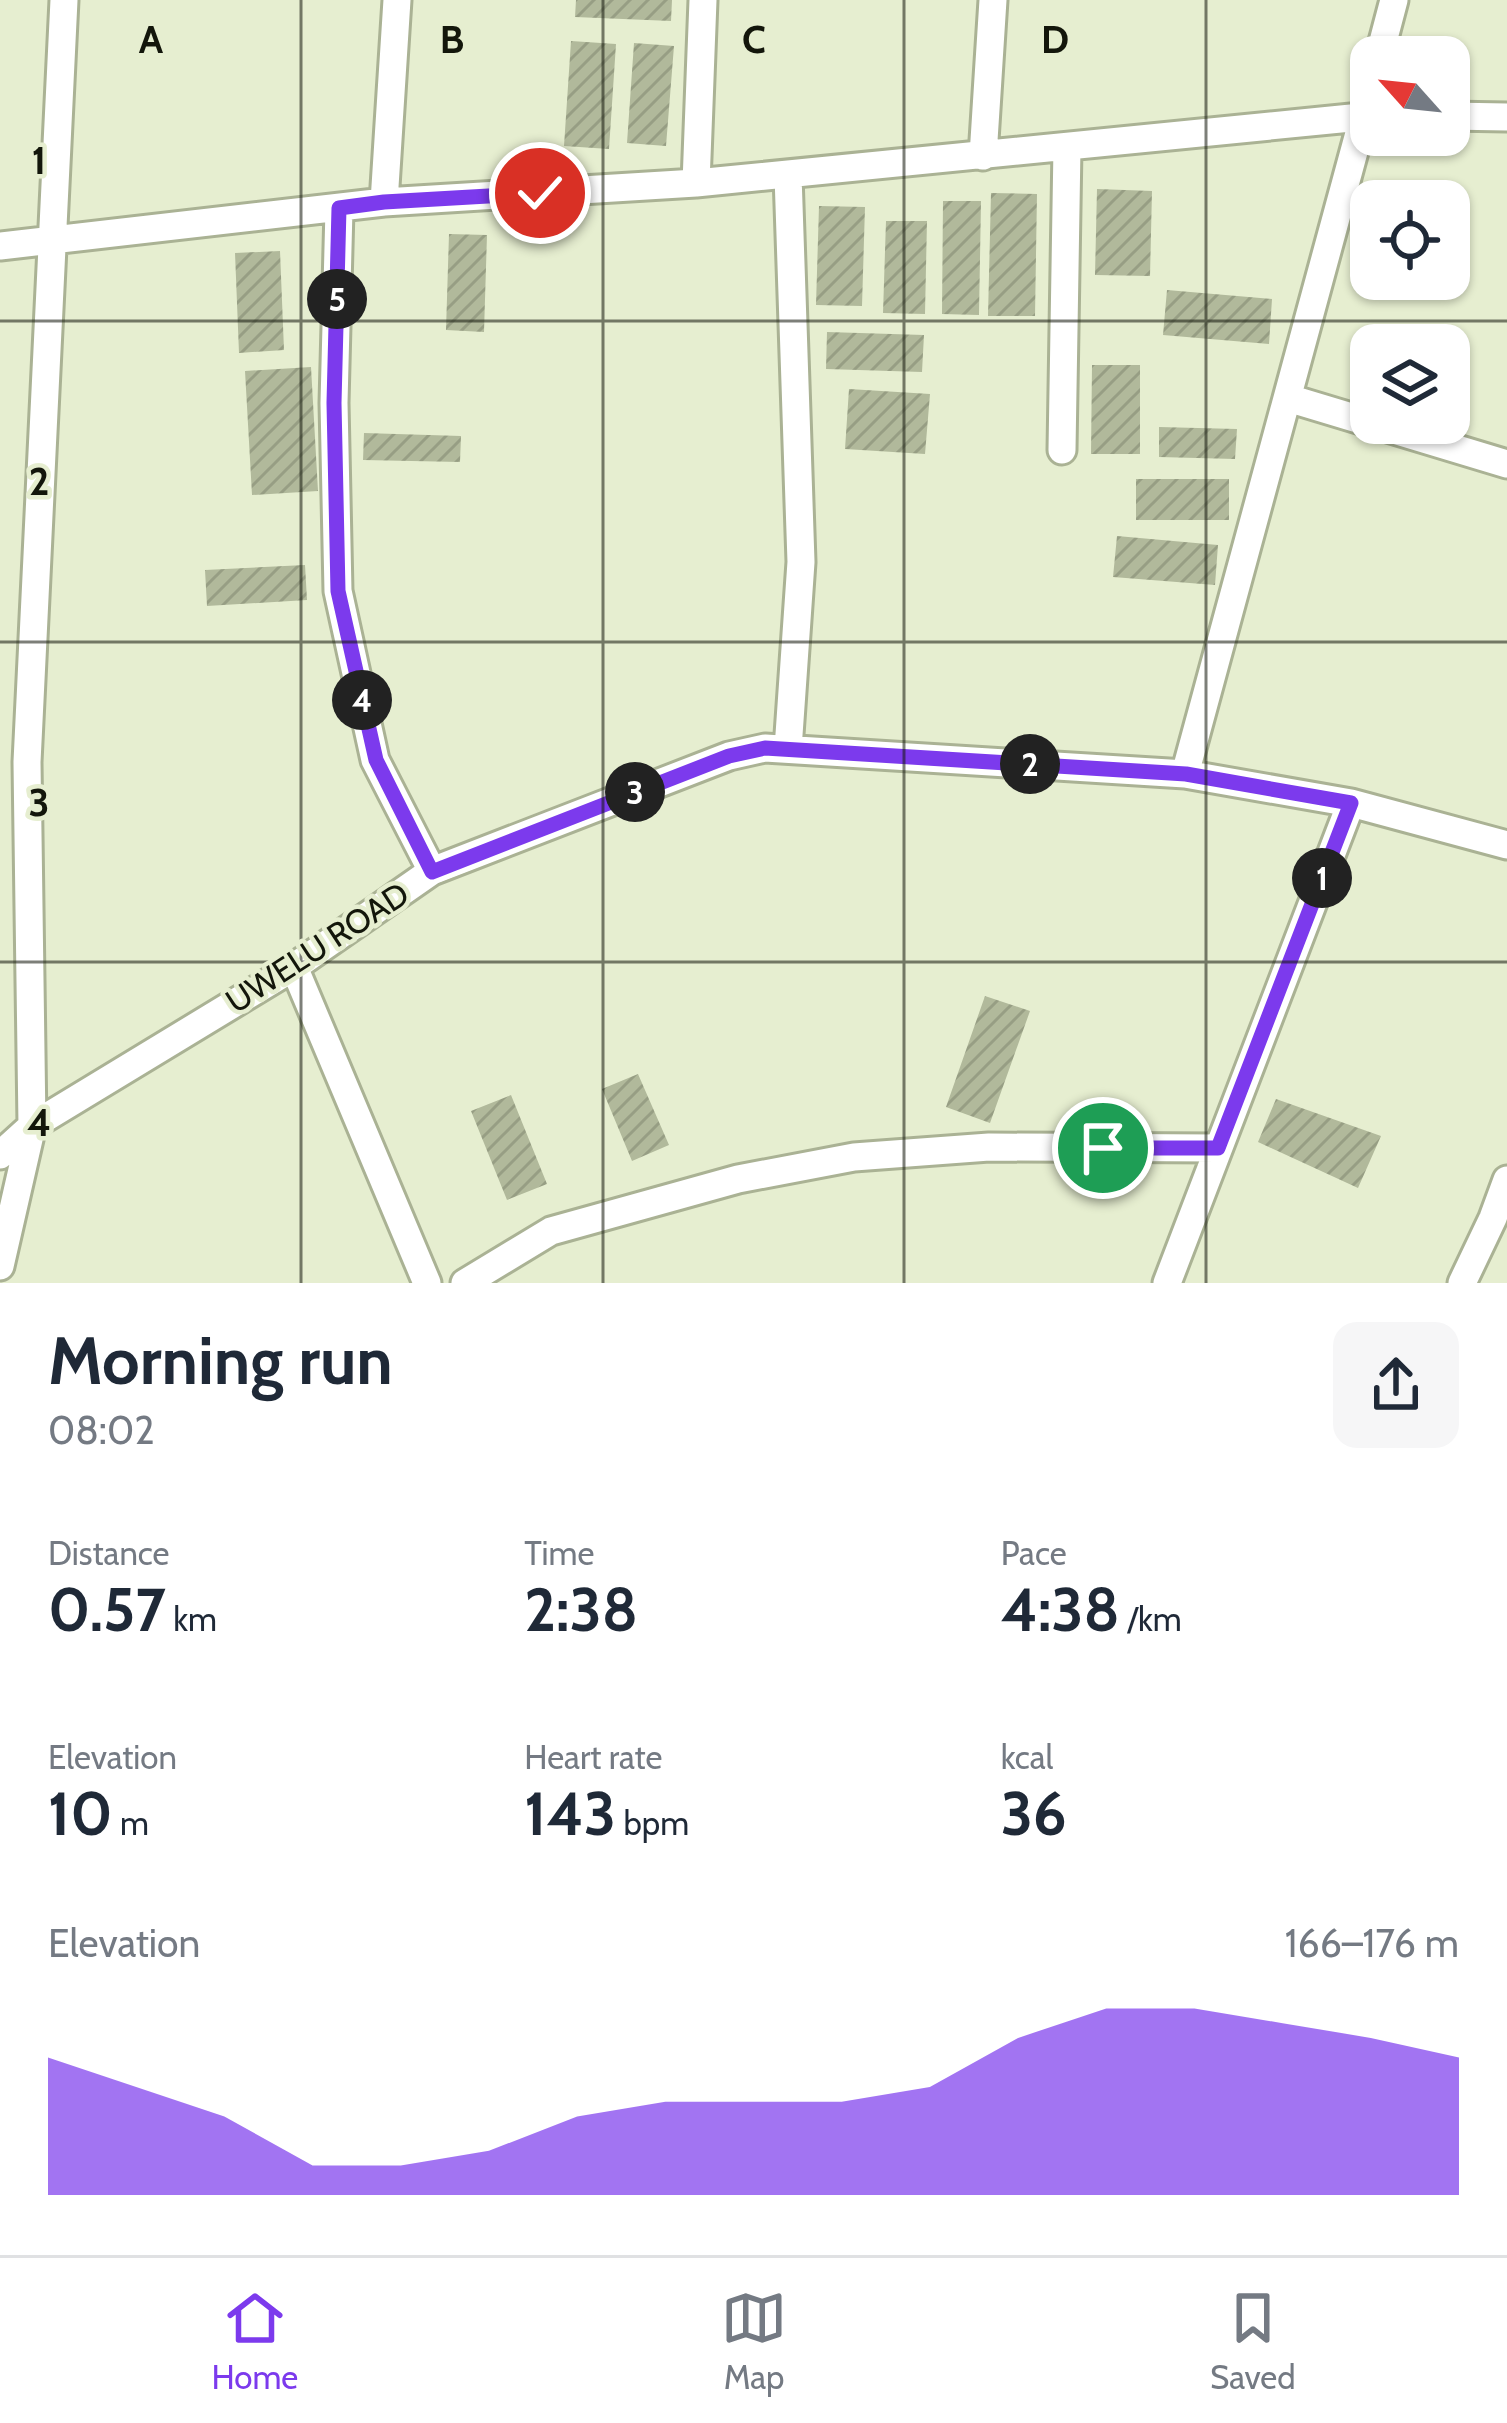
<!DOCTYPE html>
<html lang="en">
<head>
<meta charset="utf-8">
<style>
	:root { --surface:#fff; --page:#f6f6f7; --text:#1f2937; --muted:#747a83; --line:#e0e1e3; --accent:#7c3aed }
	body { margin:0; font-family:Cabin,sans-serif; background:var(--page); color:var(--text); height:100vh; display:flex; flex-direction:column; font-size:45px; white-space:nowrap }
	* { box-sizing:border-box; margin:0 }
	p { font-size:39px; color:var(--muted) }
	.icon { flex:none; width:66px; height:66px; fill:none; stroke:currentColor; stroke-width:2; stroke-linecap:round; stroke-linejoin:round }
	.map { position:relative; height:1283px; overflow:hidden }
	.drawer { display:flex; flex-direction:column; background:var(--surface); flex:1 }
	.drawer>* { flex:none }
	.needle { width:78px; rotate:297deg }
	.fabs { position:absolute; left:1350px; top:36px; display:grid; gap:24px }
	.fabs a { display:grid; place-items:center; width:120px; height:120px; border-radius:24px; background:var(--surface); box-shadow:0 3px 9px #0004; font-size:60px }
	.pin { position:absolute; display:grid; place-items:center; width:102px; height:102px; color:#fff; margin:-51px; border:6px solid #fff; border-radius:50%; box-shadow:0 3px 12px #0007 }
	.km { position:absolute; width:60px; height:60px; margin:-30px; border-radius:50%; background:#222; color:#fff; font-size:33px; line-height:60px; text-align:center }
	.round { display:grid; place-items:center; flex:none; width:126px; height:126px; border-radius:24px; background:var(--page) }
	.overview { display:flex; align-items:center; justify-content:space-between; height:204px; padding:0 48px }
	h1 { font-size:66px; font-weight:800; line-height:90px }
	.metrics { display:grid; grid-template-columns:repeat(3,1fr); gap:18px; height:204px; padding:12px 48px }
	.metrics div { display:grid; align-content:center }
	.metrics b { font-size:60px; font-weight:800 }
	.metrics small { font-size:33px; font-weight:400 }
	.metrics p { font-size:33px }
	.chart { height:336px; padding:24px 48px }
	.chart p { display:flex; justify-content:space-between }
	.chart svg { width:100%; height:216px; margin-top:12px; fill:var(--accent); opacity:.7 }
	.dock { display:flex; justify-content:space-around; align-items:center; height:168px; border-top:3px solid var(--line); background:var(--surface); font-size:33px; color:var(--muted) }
	.dock a { display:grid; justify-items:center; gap:6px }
	.dock .on { color:var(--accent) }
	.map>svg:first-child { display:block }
	.building { fill:url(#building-hatch) }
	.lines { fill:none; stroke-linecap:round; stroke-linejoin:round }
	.minor-casing { stroke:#aab294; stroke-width:33 }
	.minor { stroke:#fff; stroke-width:27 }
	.route-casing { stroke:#fff; stroke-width:24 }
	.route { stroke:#7c3aed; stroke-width:15 }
	.grid { fill:none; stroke:#13160b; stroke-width:3; stroke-opacity:0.55 }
	.labels { text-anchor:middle; stroke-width:9; stroke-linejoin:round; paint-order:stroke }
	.street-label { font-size:33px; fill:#13160b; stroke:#e6eed0 }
	.grid-label { font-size:39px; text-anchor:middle; font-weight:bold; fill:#13160b; stroke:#e6eed0; stroke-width:9; stroke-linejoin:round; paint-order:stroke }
</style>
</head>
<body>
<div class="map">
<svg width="1507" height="1283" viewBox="0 0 1507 1283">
	<defs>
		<pattern id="building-hatch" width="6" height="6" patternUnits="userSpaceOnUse" patternTransform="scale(3)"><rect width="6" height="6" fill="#b1b99b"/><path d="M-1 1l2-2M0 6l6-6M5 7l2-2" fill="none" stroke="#979e84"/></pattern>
	</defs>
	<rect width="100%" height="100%" fill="#e6eed0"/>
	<path class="building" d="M576,0h96l-1,21 -96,-4z
		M571,41l45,3 -7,105 -45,-3z
		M634,43l40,3 -8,100 -39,-3z
		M1097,189l55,2 -2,85 -55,-1z
		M991,193l46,1 -2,122h-47z
		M943,201h38l-2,114 -37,-1z
		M819,206l46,1 -3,99 -46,-1z
		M886,221h41l-2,93 -42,-1z
		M449,234l38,1 -3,97 -38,-2z
		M280,251l4,99 -45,3 -4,-100z
		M1167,290l105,9 -3,45 -106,-9z
		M827,332l97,3 -2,37 -96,-3z
		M1092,365h48v89h-49z
		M311,367l7,124 -66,4 -7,-124z
		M849,389l81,5 -5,60 -80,-5z
		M1159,427l78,2 -2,30 -76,-2z
		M364,433l97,3 -1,26 -97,-2z
		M1136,479h93v41h-93z
		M1117,536l101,9 -3,40 -102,-8z
		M305,565l2,35 -100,6 -2,-36z
		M985,996l45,15 -40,112 -44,-16z
		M638,1074l31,71 -37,16 -30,-72z
		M511,1095l36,89 -40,16 -36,-89z
		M1276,1099l105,37 -23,52 -100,-46z"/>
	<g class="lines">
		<defs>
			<path id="minor" d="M1379,57l15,-57
				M1449,116l58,1
				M983,156l10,-156
				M788,175l13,387 -13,187
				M696,183l7,-183
				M384,202l13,-202
				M339,209l-5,194 4,188 37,169 57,111
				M0,246l384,-44 312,-19 675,-67
				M1288,398l83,25
				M1371,423l136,41
				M1062,450l5,-303
				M1185,774l186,-685
				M294,967l133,316
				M0,1155l32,-29 262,-159 138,-96 297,-115 36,-8 420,26 166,29 156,42
				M0,1266l32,-140 -5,-364 37,-762
				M465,1283l86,-52 187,-52 116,-22 135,-10 229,1
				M1167,1283l184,-480
				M1462,1283l31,-65 14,-38"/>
		</defs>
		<use href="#minor" class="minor-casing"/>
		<use href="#minor" class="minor"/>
	</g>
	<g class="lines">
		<defs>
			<path id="route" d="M540,193l-156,9 -45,6 -5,195 4,188 38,169 56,112 297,-116 36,-8 421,26 165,29 -133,345h-115"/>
		</defs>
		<use href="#route" class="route-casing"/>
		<use href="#route" class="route"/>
	</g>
	<path class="grid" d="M301,0v1283M603,0v1283M904,0v1283M1206,0v1283M0,321h1507M0,642h1507M0,962h1507"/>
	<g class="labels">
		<g class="street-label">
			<text transform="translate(317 947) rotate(-33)" y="12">UWELU ROAD</text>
		</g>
	</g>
	<g class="grid-label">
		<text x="151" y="53">A</text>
		<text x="452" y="53">B</text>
		<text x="754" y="53">C</text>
		<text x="1055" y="53">D</text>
		<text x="39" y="174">1</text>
		<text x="39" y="495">2</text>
		<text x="39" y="816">3</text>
		<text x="39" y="1136">4</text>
	</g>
</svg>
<div class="fabs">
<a><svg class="needle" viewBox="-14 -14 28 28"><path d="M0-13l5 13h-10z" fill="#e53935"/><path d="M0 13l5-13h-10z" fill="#747a83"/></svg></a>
<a><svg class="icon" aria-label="locate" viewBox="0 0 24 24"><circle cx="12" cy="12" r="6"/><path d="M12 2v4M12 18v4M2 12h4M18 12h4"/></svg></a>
<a><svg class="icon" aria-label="layers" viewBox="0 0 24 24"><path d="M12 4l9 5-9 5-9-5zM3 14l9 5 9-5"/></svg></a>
</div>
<div class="pin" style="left:1103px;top:1148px;background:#1e9e55"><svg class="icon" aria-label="arrive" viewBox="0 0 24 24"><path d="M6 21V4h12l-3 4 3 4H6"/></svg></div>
<div class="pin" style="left:540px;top:193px;background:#d93025"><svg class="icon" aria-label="check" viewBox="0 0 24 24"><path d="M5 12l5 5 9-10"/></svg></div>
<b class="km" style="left:1322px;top:878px">1</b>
<b class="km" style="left:1030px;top:764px">2</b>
<b class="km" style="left:635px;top:792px">3</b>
<b class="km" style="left:362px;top:700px">4</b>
<b class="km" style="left:337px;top:299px">5</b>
</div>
<section class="drawer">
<div class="overview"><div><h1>Morning run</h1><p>08:02</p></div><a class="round"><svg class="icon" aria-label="share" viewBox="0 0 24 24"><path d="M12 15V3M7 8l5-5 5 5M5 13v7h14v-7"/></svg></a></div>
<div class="metrics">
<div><p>Distance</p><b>0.57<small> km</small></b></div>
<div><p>Time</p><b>2:38</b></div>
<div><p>Pace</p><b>4:38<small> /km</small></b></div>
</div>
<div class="metrics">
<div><p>Elevation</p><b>10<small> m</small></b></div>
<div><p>Heart rate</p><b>143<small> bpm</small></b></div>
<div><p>kcal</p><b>36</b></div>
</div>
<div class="chart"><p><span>Elevation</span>166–176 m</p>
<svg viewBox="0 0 160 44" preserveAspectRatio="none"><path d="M0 44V16L10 22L20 28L30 38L40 38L50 35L60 28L70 25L80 25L90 25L100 22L110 12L120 6L130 6L140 9L150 12L160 16V44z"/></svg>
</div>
</section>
<nav class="dock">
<a class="on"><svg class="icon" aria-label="home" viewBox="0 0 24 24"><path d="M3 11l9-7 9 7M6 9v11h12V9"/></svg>Home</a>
<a><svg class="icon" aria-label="map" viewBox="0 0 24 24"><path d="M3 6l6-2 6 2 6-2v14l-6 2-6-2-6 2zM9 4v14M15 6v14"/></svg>Map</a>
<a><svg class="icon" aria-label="saved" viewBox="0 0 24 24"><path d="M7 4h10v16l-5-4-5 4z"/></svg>Saved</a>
</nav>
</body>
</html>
